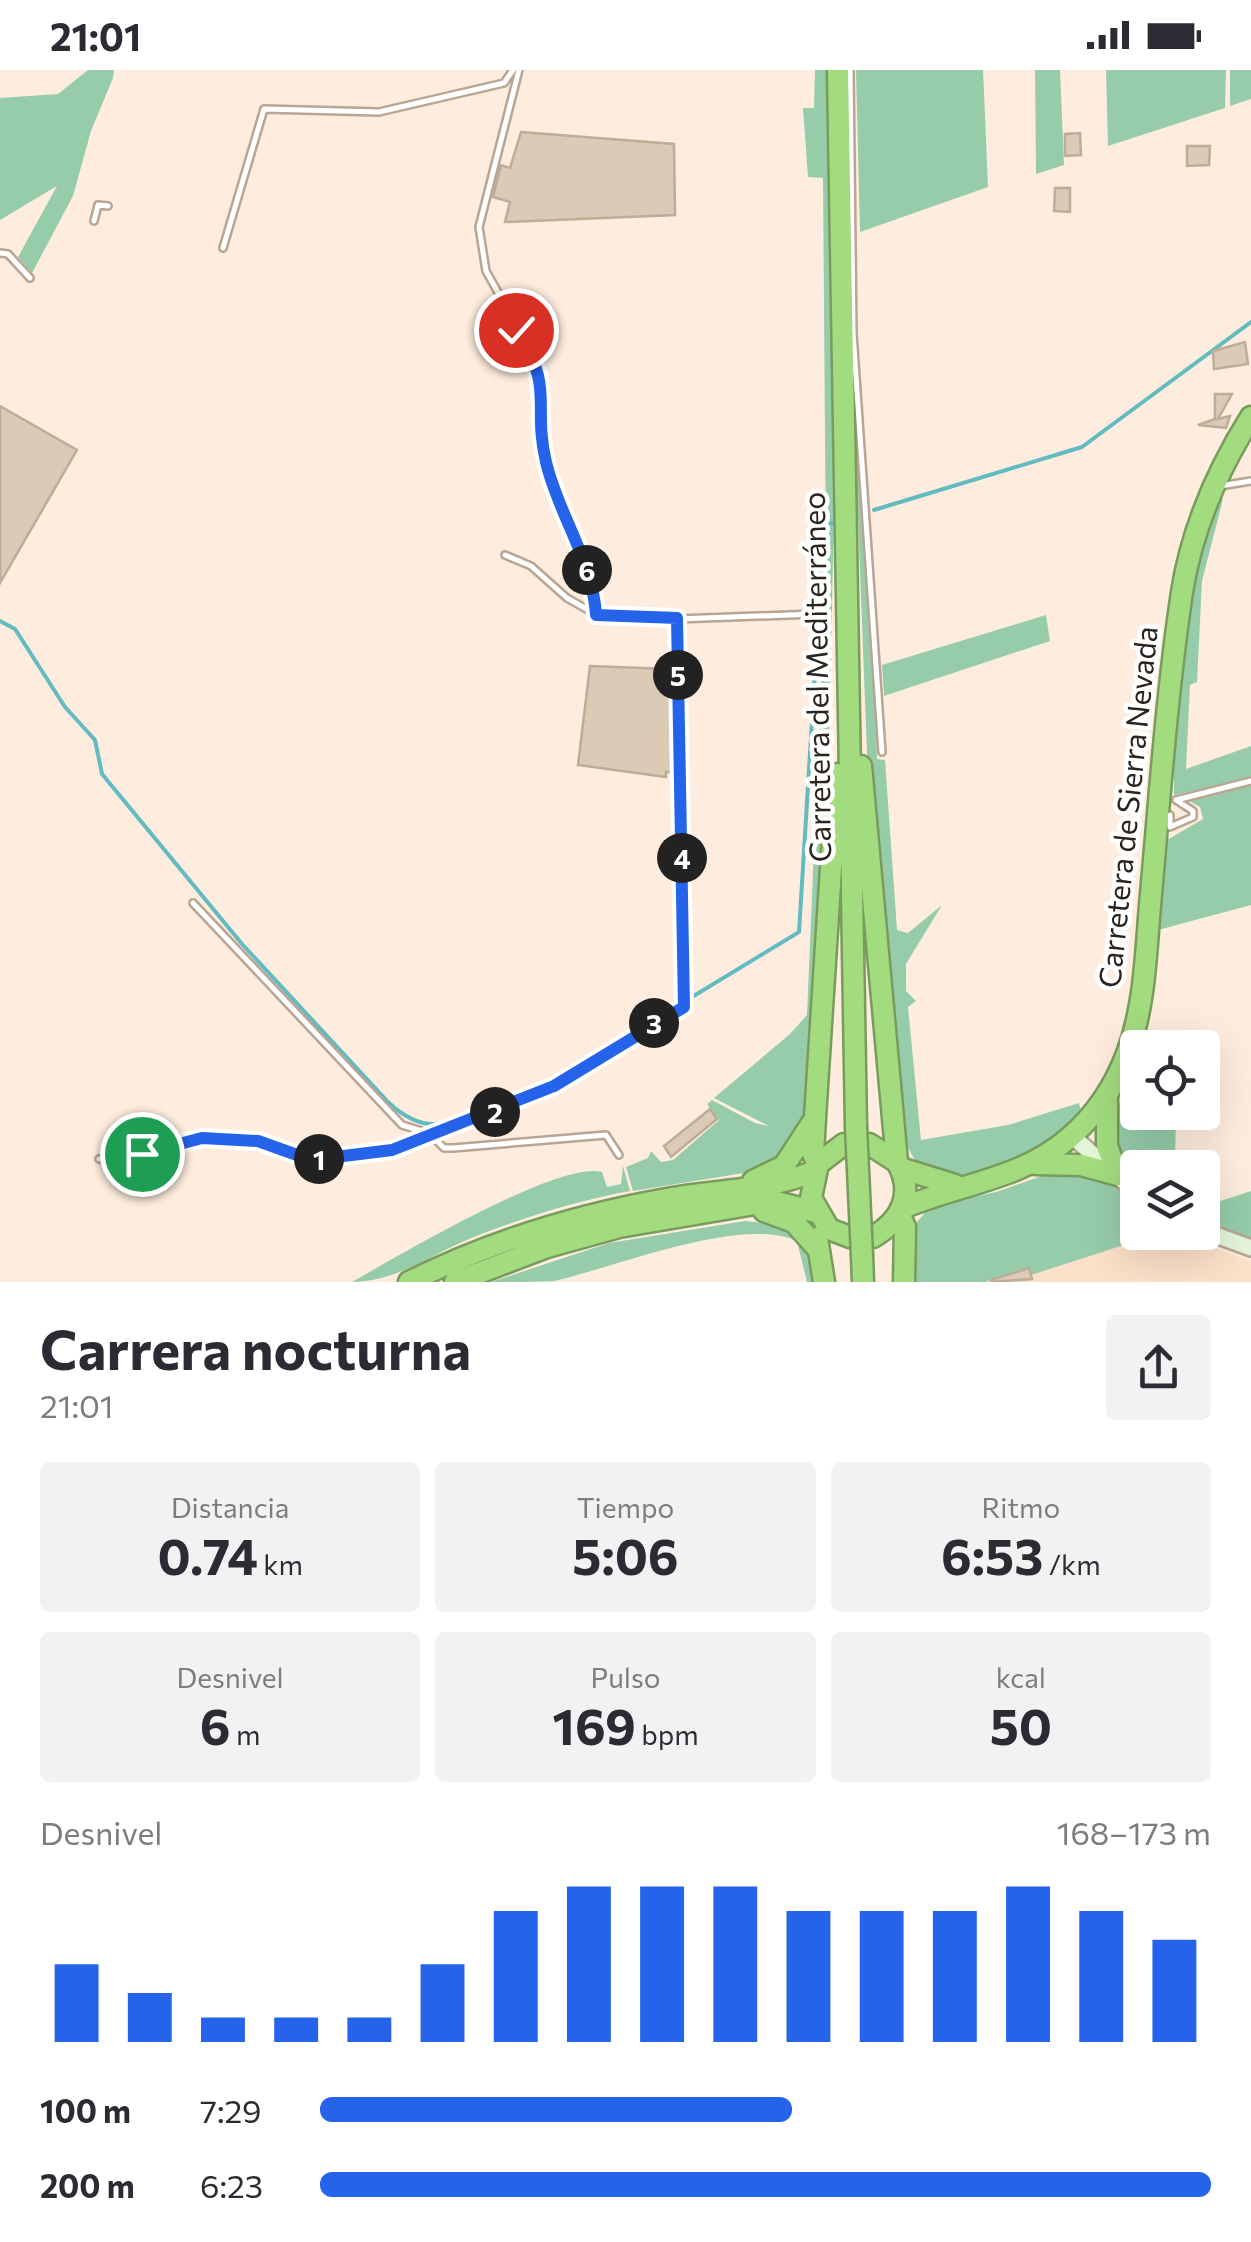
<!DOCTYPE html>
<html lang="es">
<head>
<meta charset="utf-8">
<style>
	:root { --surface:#fff; --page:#f2f2f3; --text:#2b2b33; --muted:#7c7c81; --accent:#2563eb }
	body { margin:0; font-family:Commissioner,sans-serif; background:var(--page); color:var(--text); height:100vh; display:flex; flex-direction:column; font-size:38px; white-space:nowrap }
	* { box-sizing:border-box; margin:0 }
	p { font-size:32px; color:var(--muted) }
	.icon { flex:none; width:55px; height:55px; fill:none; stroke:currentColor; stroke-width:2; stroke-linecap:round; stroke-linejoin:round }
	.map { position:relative; height:1212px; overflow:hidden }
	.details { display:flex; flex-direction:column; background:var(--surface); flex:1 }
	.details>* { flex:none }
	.controls { position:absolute; left:1120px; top:960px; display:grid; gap:20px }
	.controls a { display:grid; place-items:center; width:100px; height:100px; border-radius:10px; background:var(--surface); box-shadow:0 10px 40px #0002; font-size:50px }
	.pin { position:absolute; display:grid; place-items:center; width:85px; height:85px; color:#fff; margin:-42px; border:5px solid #fff; border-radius:50%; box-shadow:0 2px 10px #0007 }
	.km { position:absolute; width:50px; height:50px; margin:-25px; border-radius:50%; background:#222; color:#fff; font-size:28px; line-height:50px; text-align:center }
	.round { display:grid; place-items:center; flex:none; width:105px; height:105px; border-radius:10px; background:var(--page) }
	.overview { display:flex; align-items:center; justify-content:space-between; height:170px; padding:0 40px }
	h1 { font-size:55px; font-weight:700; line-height:75px }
	.figures { display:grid; grid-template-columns:repeat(3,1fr); gap:15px; height:170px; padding:10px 40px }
	.figures div { display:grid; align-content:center; border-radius:10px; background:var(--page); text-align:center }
	.figures b { font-size:50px; font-weight:700 }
	.figures small { font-size:28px; font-weight:400 }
	.figures p { font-size:28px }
	.chart { height:280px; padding:20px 40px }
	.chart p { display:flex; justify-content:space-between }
	.chart svg { width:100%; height:180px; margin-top:10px; stroke:var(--accent); stroke-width:6 }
	ul { padding:0 40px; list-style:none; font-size:32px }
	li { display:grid; grid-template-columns:160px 120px 1fr; align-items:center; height:75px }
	li i { height:25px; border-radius:12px; background:var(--accent) }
	.status { display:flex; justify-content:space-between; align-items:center; height:70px; padding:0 50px; background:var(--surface); direction:ltr }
	.status svg { height:28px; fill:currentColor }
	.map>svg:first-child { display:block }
	.built { fill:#fce0c8 }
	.green { fill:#96cca9 }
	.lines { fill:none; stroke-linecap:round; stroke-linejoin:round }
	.stream { stroke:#62bbc0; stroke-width:4 }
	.building { fill:#dbcbb6; stroke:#bdad98; stroke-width:2.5 }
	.lane-casing { stroke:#b9a593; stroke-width:10 }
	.secondary-casing { stroke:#b9a593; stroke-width:20 }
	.highway-casing { stroke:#799b5d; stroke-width:25 }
	.lane { stroke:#fff; stroke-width:5 }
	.secondary { stroke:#e3f4d9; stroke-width:15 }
	.highway { stroke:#a3db7f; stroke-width:20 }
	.highway-bridge-casing { stroke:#799b5d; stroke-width:25; stroke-linecap:butt }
	.highway-bridge { stroke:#a3db7f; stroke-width:20 }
	.route-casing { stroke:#fff; stroke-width:20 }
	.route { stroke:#2563eb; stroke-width:12 }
	.labels { text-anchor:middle; stroke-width:9; stroke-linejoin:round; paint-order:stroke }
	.street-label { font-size:30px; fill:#2b241d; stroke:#fff }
</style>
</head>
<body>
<div class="status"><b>21:01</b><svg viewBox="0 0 49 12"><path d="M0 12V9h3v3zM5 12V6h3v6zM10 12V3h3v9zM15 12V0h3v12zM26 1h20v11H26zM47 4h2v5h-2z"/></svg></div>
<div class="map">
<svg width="1251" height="1212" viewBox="0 0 1251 1212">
	<rect width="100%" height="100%" fill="#feedde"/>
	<path class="built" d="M1161,1163h12l78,28v21h-266l44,-14 3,6z"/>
	<path class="green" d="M88,0h26l-1,8 -22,53 -18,65 -41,77 -14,-16 39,-71 -57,34v-122l58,-4z
		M815,0h13l6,444 -7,315 -17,284 -9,16h-9l7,2 -20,26 -35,16 -111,18 -7,-24 22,-9 3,-7 10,11 12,-2 46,-40 -12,-16 5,-4 43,23 14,3 -55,-28 76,-64 17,-19 19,-448 -3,-389 -15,-1 -5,-69h11z
		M856,0h127l5,117 -128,45z
		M1035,0h25l4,95 -28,9z
		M1106,0h120l-1,38 -117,38z
		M1230,0h21v29l-21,7z
		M852,292l23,301 2,96 8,1 12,170 11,3 34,-28 -36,59v27l10,10 -8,6 13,133 87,-15 71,-22 2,8c-27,34 -120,90 -160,55 -15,-13 -17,-33 -20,-50l-33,-337z
		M1219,426l4,3 -21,82 -5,101 -7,3 -4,84 65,-23v33l-77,16c-1,-96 15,-207 45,-299z
		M1046,545l4,26 -166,55 -2,-31z
		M1251,715v120l-93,25 9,-90 36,-21 -3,-12 -11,-6z
		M1137,1016l1,26 38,1 -1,54 -37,1 -1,16c-29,-24 -35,-78 0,-98z
		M623,1096l7,25c-54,10 -105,26 -156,46 -41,16 -77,45 -122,45 44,-25 207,-122 250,-110l5,15 14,-3z
		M1059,1100l52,12 26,20 1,30 23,1 -130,42 -3,-7 -43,14h-72l1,-57 17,-19 65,-14z
		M1251,1121v48c-19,-6 -34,-10 -43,-28l3,-7z
		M745,1151c42,3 64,17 69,61h-7l-10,-41c-56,-26 -184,27 -243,40 -20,1 -43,1 -63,1l118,-39z"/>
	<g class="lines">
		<path class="stream" d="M874,440l208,-63 169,-125
			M0,551l15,8 50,78 30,33 7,34 140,170 147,159c47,43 71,9 126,-4
			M692,927l107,-65 25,-406 9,-3
			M538,1020l137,-81"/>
	</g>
	<path class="building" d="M521,62l153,12 1,71 -170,7 5,-20 -17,-5 8,-32 9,3z
		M1080,63l1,22 -16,1v-22z
		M1187,76h23l-1,19 -22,1z
		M1055,118h15v24l-16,-1z
		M1245,272l3,22 -34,5 -1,-18z
		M1215,324h17l-14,25 12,-3 -4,12 -28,-3 17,-6z
		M0,336l77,44 -77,133z
		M590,596l79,3 3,103h-6v5l-88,-12z
		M710,1039l7,10 -46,38 -7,-11z
		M1029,1198l3,11 -41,3v-2z"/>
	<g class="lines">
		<defs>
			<path id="lane" d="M519,0l-40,157 7,44 50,89 8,32 1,68 50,128 2,27
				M850,0l3,263 29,419
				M94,151l4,-16 10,1
				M223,178l41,-139 115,3 125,-29 9,-13
				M0,183l8,1 22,24
				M1220,416l31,-5
				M505,485l26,11 36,32 30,17 80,4 139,-5
				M1176,730l75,-19
				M1170,745v12l23,-10v-6l-17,-11
				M193,833l209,222 26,8
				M619,1085l-13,-20 -153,13h-9l-14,-14 124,-48 130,-79 -7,-388
				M99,1089l16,2 87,-23 55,3 54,19 81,-10 38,-16"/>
			<path id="secondary" d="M1072,1066l66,58
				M1202,1160l49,18"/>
			<path id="highway" d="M838,0l18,1057
				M861,696l36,396
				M844,1074l-26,20 -7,34 18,31 21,8
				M869,1074l28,18c18,31 5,58 -24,75
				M818,1094l-5,-10 2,-36 22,-344
				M1035,1094l46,1 37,10 -11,-29v-51
				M900,1098l55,17
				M753,1111l31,-15 28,-43
				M903,1138c56,-24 119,-29 166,-70 27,-23 47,-54 59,-87 18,-49 18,-106 23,-157 9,-100 16,-202 31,-302 10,-63 35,-121 69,-175
				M764,1141l30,11 24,27
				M900,1145l5,12 -1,55
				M817,1168l7,44
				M862,1186l1,26
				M409,1212c84,-42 171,-68 263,-84 49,-8 96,-8 143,-27
				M455,1212l92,-35 72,-20 153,-26 44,11"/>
		</defs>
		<use href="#lane" class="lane-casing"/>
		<use href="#secondary" class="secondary-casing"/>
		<use href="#highway" class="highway-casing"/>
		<use href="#lane" class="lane"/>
		<use href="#secondary" class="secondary"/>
		<use href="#highway" class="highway"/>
		<defs>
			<path id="highway-bridge" d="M856,1057l6,129"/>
		</defs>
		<use href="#highway-bridge" class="highway-bridge-casing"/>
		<use href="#highway-bridge" class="highway-bridge"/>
	</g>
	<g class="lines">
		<defs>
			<path id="route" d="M142,1084l60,-16 56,3 53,19 81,-10 162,-64 130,-79 -7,-389 -81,-3c-3,-54 -38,-101 -50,-153 -14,-59 10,-73 -30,-132"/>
		</defs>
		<use href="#route" class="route-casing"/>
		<use href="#route" class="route"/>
	</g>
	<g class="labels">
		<g class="street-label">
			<text transform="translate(818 607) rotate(-91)" y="10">Carretera del Mediterráneo</text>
			<text transform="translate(1129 737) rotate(-84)" y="10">Carretera de Sierra Nevada</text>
		</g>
	</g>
</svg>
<div class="controls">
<a><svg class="icon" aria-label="locate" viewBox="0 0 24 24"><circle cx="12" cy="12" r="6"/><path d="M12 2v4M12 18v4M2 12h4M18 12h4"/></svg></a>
<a><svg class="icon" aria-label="layers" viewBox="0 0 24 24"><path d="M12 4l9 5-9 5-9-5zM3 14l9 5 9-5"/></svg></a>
</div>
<div class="pin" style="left:142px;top:1084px;background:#1e9e55"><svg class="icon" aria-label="arrive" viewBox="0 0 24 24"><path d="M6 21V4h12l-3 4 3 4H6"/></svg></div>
<div class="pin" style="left:516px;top:260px;background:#d93025"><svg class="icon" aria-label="check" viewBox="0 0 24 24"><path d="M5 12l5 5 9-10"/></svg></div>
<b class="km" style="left:319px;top:1089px">1</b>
<b class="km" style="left:495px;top:1042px">2</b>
<b class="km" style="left:654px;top:953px">3</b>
<b class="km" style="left:682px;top:788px">4</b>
<b class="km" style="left:678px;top:605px">5</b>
<b class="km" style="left:587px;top:500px">6</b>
</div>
<section class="details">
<div class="overview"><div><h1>Carrera nocturna</h1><p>21:01</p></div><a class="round"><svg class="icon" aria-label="share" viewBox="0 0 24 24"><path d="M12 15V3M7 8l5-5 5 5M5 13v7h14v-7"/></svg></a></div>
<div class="figures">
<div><p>Distancia</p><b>0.74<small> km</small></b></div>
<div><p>Tiempo</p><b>5:06</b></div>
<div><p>Ritmo</p><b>6:53<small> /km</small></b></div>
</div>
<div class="figures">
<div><p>Desnivel</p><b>6<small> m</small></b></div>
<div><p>Pulso</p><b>169<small> bpm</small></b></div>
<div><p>kcal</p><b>50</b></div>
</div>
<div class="chart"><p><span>Desnivel</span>168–173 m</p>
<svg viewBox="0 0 160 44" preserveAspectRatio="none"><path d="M5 44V25M15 44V32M25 44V38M35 44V38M45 44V38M55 44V25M65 44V12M75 44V6M85 44V6M95 44V6M105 44V12M115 44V12M125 44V12M135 44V6M145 44V12M155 44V19"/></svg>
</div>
<ul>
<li><b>100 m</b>7:29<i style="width:53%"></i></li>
<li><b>200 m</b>6:23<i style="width:100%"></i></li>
</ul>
</section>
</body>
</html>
